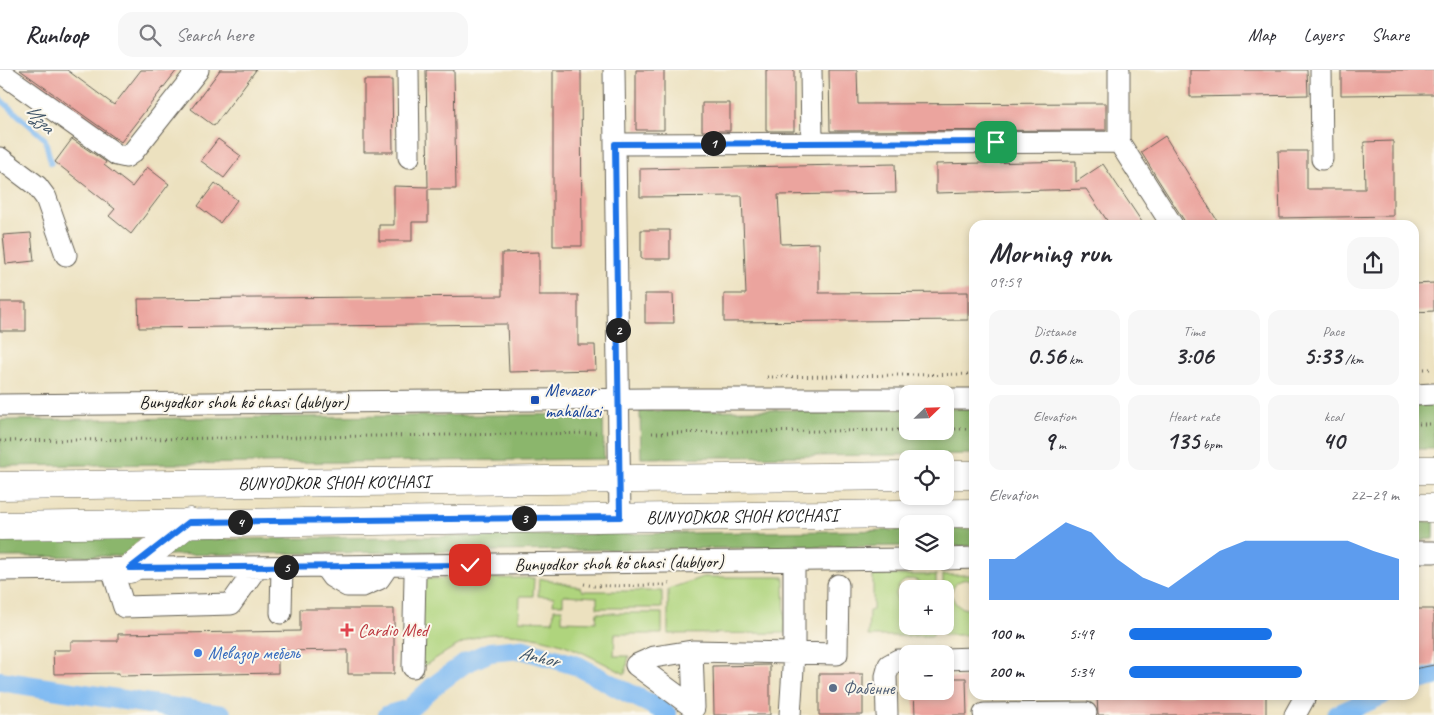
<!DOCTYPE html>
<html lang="en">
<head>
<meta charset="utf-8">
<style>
	:root { --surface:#fff; --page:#f7f7f7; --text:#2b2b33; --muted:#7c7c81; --line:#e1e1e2; --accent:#1a73e8 }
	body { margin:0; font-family:Caveat,sans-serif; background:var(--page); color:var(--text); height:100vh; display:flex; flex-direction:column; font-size:19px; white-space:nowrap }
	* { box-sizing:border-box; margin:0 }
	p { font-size:16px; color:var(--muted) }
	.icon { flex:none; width:28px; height:28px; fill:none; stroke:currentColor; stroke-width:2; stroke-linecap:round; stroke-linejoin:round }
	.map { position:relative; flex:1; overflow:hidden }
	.details { position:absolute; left:969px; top:150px; width:450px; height:480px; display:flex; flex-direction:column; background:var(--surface); border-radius:15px; box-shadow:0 2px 8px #0003 }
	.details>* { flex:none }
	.needle { width:32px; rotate:67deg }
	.fabs { position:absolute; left:899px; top:315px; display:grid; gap:10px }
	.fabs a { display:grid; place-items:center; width:55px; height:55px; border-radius:10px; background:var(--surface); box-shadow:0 2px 8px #0003; font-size:25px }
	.pin { position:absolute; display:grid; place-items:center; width:42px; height:42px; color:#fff; margin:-21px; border-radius:10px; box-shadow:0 2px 8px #0006 }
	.km { position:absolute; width:25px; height:25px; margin:-12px; border-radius:50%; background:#222; color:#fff; font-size:14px; line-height:25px; text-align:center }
	.round { display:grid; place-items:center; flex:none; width:52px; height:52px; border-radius:15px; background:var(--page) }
	.headline { display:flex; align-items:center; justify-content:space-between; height:85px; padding:0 20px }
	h1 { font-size:28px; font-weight:800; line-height:38px }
	.stats { display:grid; grid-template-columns:repeat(3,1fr); gap:8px; height:85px; padding:5px 20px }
	.stats div { display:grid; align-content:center; border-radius:12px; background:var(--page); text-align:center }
	.stats b { font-size:25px; font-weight:800 }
	.stats small { font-size:14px; font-weight:400 }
	.stats p { font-size:14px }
	.chart { height:140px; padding:10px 20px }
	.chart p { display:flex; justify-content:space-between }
	.chart svg { width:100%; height:90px; margin-top:5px; fill:var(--accent); opacity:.7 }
	ul { padding:0 20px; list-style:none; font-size:16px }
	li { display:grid; grid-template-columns:80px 60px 1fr; align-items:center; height:38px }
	li i { height:12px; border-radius:6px; background:var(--accent) }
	header { display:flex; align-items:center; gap:30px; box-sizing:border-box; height:70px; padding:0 25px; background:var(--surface); border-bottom:1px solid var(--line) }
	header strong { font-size:24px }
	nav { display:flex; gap:28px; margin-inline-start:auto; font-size:18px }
	.search { width:350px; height:45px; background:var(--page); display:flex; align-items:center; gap:12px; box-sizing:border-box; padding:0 18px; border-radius:15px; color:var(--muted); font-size:19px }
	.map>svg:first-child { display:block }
	.green { fill:#afd47d; stroke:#66784c }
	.forest { fill:#8bb66c; stroke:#546944 }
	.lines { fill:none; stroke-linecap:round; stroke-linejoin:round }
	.stream { stroke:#81bbf2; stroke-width:5.5 }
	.canal { stroke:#81bbf2; stroke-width:20 }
	.building { fill:#eba49e }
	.minor-casing { stroke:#656155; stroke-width:23 }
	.major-casing { stroke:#656155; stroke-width:29 }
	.path { stroke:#656155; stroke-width:3; stroke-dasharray:1 4; stroke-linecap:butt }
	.minor { stroke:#fff; stroke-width:21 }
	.major { stroke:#fff; stroke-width:28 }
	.route-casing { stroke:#fff; stroke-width:10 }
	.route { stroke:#1a73e8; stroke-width:6 }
	.transit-dot { fill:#1a4fb4; stroke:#fbf7ec; stroke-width:2 }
	.health-dot { fill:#e0444e; stroke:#fbf7ec; stroke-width:2 }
	.shop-dot { fill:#3f7fe0; stroke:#fbf7ec; stroke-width:2 }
	.service-dot { fill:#5c6f8a; stroke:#fbf7ec; stroke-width:2 }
	.labels { text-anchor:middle; stroke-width:4; stroke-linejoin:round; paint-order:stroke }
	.transit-label { font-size:18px; fill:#164399; stroke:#fbf7ec; text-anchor:start }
	.street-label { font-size:18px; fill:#1c1c1c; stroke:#fbf7ec }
	.health-label { font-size:18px; fill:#be3a42; stroke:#fbf7ec; text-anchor:start }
	.shop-label { font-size:18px; fill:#366cbe; stroke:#fbf7ec; text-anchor:start }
	.service-label { font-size:18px; fill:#4e5e75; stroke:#fbf7ec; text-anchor:start }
	.water-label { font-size:19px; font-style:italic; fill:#3f5467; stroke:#fbf7ec }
</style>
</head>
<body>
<header>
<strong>Runloop</strong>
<div class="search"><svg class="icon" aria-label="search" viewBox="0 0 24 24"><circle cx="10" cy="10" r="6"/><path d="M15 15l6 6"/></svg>Search here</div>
<nav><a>Map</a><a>Layers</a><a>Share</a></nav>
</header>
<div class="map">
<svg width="1434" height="645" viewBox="0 0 1434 645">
	<rect width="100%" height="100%" fill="#fbf7ec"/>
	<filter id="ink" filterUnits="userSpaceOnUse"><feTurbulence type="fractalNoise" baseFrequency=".02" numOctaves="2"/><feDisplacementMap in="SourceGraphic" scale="10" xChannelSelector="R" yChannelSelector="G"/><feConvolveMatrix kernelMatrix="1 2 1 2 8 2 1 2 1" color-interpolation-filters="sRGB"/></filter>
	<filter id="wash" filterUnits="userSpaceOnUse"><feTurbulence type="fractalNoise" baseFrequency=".0096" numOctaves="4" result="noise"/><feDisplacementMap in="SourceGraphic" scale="20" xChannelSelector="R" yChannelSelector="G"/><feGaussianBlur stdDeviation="1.12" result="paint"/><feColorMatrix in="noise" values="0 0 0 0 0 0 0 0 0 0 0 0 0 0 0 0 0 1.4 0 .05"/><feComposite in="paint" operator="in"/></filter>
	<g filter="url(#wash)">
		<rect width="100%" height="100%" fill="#ece1bf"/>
		<path class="green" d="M873,505h63v14h-11c-16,-27 -45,9 -18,20l1,17h27v2l-2,1v7h-65l1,-25 4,-1z
			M943,505h31v6c-10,-4 -19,0 -22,10h-7v-2h-2z
			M703,507h81l1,56 -117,1v-45z
			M534,508l-1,18h-13l-1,24 34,1 1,-12h8v12l34,1 1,-9h65v21h-47l-1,22h15l-4,18c-18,-9 -36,-19 -55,-27 -25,-10 -69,-18 -94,-10 -21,8 -39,21 -57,32l1,-90z
			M539,508l41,9 2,4h80v17h-65v-11l-34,-2v9h-10l1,-7 -16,-1z
			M945,526h7c3,10 11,15 22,12v27h-31v-9h2z"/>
		<path class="forest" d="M1414,335h20v44h-20z
			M974,338v46l-333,4 -1,-47 267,-2 1,22h37v-22z
			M603,344l1,45 -604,7v-46z
			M1414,452h20v17l-20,1z
			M945,459h29v17h-29z
			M908,460l-1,16 -749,9 21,-15z
			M142,468l-20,18 -122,1v-17z"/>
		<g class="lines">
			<path class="stream" d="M0,29l45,40 6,24
				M69,621v-4"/>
			<path class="canal" d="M0,611l222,34
				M1414,612l20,-6
				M388,645l21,-6 25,-23 31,-23 25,-11 31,-3 57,17 40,22 41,20 8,7
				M1337,645l45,-20"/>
		</g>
		<g id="blocks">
			<path class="building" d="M20,0h47l47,35 27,-35h36l-56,72z
				M220,0h36l-42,56 -23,-17z
				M426,0h28l2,119h-28v33h-16v19h-33v-16h15v-39l34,1z
				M553,0h28l1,176h-29z
				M636,0h28v60h-28z
				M766,0h28v61h-28z
				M829,0h28l1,34 248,-1v27l-276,1z
				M1190,0h117l1,25 -118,2z
				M1341,0h93v24l-93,1z
				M364,10h28l1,72h-29z
				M702,33h28v28h-28z
				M1165,66l27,44 28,45h-33l-30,-47 -16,-26z
				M72,69l34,23 -2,3 28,22 15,-20 22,17 -38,50 -22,-18 6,-7 -60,-47z
				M218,69l23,17 -17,22 -23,-17z
				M1393,71v75l-113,2 -2,-67h29v38h58l-1,-47z
				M1076,91v21l27,-18 41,61h-34l-24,-36 -150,4v-29z
				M895,94l1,29 -118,2 3,49 38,-1v50l149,-1v28l-244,2v-28h22l-4,-98 -102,1v-28z
				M215,113l22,17 -17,23 -22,-17z
				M641,160h29v29h-29z
				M31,163l3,28 -28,3 -3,-29z
				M539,182v43h39v50h17l1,25 -87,2 -2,-48 -368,4 -1,-29 364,-3v-43z
				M1434,213v28l-20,1v-28z
				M645,224h28l1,29h-29z
				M0,232h26v29h-26z
				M300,539h94v65h-46v-24l-70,1v22l-159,3v-3l-65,1 -1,-24h18v-9h47v-7l182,-3z
				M1414,539h20v56l-20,4z
				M770,595v50h-56l-1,-49z
				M819,604h44v41h-44z
				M945,608h21l1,37h-52l-1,-24h31z
				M1145,625h121v20h-168l-1,-19z"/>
		</g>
	</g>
	<g filter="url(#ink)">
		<use href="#blocks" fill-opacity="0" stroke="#656155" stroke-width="1"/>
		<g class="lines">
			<defs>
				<path id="minor" d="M408,0l1,87
					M614,0l6,447
					M811,0l1,73
					M1321,0l1,89
					M0,2l117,83 9,2 7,-5 65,-82
					M1119,72v-72
					M615,74l504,-2 53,83
					M0,88l37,28 9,12 20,57
					M1414,325l20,-1
					M945,329h29
					M0,335l651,-6h257
					M1414,482h20
					M945,489l29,-1
					M324,496l8,11 15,9h16l16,-7 9,-13
					M112,499l12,38 107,-3 26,-37
					M0,500l908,-11
					M281,543l1,-46
					M692,581l145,3 1,-69
					M692,581l2,57 -58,-43 18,-8z
					M945,589l29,-1
					M413,597l2,-91 -1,-11
					M984,644l102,-1
					M790,645l4,-62v-92
					M887,645l-1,-39 3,-11 9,-5h10
					M1295,645l11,-20"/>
				<g id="major">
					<path d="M1414,400h20"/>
					<path d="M945,405h29"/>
					<path id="s1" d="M0,416l908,-10"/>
					<path d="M1414,438h20"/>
					<path id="s2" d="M0,456l974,-13"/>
					<path d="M130,499l59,-47"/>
				</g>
			</defs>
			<use href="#minor" class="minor-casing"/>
			<use href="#major" class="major-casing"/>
			<path class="path" d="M1414,299h20
				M767,307l207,-3
				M1414,354h20
				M945,359h29
				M652,363l256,-3
				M0,371l600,-8
				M584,514l10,2 71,-1 7,-2"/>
			<use href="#minor" class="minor"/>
			<use href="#major" class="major"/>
		</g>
	</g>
	<g class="lines" filter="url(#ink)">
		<defs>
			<path id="route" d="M470,495l-340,3 59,-46 431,-5 -5,-373 381,-2"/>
		</defs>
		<use href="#route" class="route-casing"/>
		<use href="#route" class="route"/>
	</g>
	<rect class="transit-dot" x="530" y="325" width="10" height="10" rx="2.5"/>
	<path class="health-dot" d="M344.5 552.5h5v5h5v5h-5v5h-5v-5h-5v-5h5z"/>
	<circle class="shop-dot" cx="198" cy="583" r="5"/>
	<circle class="service-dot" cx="833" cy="618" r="5"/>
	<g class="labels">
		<g class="transit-label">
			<text x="545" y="326">Mevazor<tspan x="545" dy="21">mahallasi</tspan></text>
		</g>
		<g class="street-label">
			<text x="244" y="338">Bunyodkor shoh koʻchasi (dublyor)</text>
			<text dy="6" stroke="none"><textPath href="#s1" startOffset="334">BUNYODKOR SHOH KO'CHASI</textPath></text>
			<text dy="6" stroke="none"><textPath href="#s2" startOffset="742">BUNYODKOR SHOH KO'CHASI</textPath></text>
			<text transform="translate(619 493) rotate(-1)" y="6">Bunyodkor shoh koʻchasi (dublyor)</text>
		</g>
		<g class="health-label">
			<text x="358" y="566">Cardio Med</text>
		</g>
		<g class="shop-label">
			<text x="208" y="589">Мевазор мебель</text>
		</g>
		<g class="service-label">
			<text x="843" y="624">Фабенне</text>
		</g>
		<g class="water-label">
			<text transform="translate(41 48) rotate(46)" y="7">Изза</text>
			<text transform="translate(539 586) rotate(13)" y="7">Anhor</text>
		</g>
	</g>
</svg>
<div class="fabs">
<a><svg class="needle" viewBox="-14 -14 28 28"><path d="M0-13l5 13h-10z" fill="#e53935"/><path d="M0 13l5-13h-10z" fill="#7c7c81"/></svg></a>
<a><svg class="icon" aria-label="locate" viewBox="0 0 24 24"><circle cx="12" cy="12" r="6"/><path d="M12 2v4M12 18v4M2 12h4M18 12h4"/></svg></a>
<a><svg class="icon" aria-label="layers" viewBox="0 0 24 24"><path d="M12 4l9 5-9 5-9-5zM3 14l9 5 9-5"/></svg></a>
<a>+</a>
<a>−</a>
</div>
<div class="pin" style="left:996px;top:72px;background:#1e9e55"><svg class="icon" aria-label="arrive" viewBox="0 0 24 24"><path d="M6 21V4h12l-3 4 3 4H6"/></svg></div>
<div class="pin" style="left:470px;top:495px;background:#d93025"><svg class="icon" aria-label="check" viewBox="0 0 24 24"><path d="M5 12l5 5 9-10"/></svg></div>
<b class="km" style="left:713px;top:73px">1</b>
<b class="km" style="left:618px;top:260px">2</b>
<b class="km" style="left:524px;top:448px">3</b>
<b class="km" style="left:240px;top:452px">4</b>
<b class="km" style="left:286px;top:497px">5</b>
<section class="details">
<div class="headline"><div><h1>Morning run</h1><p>09:59</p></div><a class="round"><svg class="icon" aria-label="share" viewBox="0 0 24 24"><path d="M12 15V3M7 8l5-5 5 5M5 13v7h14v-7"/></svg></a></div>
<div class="stats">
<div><p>Distance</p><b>0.56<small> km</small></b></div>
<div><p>Time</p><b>3:06</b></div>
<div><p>Pace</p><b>5:33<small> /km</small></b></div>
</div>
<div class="stats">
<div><p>Elevation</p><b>9<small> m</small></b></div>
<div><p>Heart rate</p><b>135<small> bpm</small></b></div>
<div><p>kcal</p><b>40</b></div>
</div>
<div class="chart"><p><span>Elevation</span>22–29 m</p>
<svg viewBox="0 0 160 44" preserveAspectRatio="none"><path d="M0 44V24L10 24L20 15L30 6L40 11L50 24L60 33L70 38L80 29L90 20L100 15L110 15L120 15L130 15L140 15L150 20L160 24V44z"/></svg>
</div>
<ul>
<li><b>100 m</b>5:49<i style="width:53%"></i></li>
<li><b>200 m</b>5:34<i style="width:64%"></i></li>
</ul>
</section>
</div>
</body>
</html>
